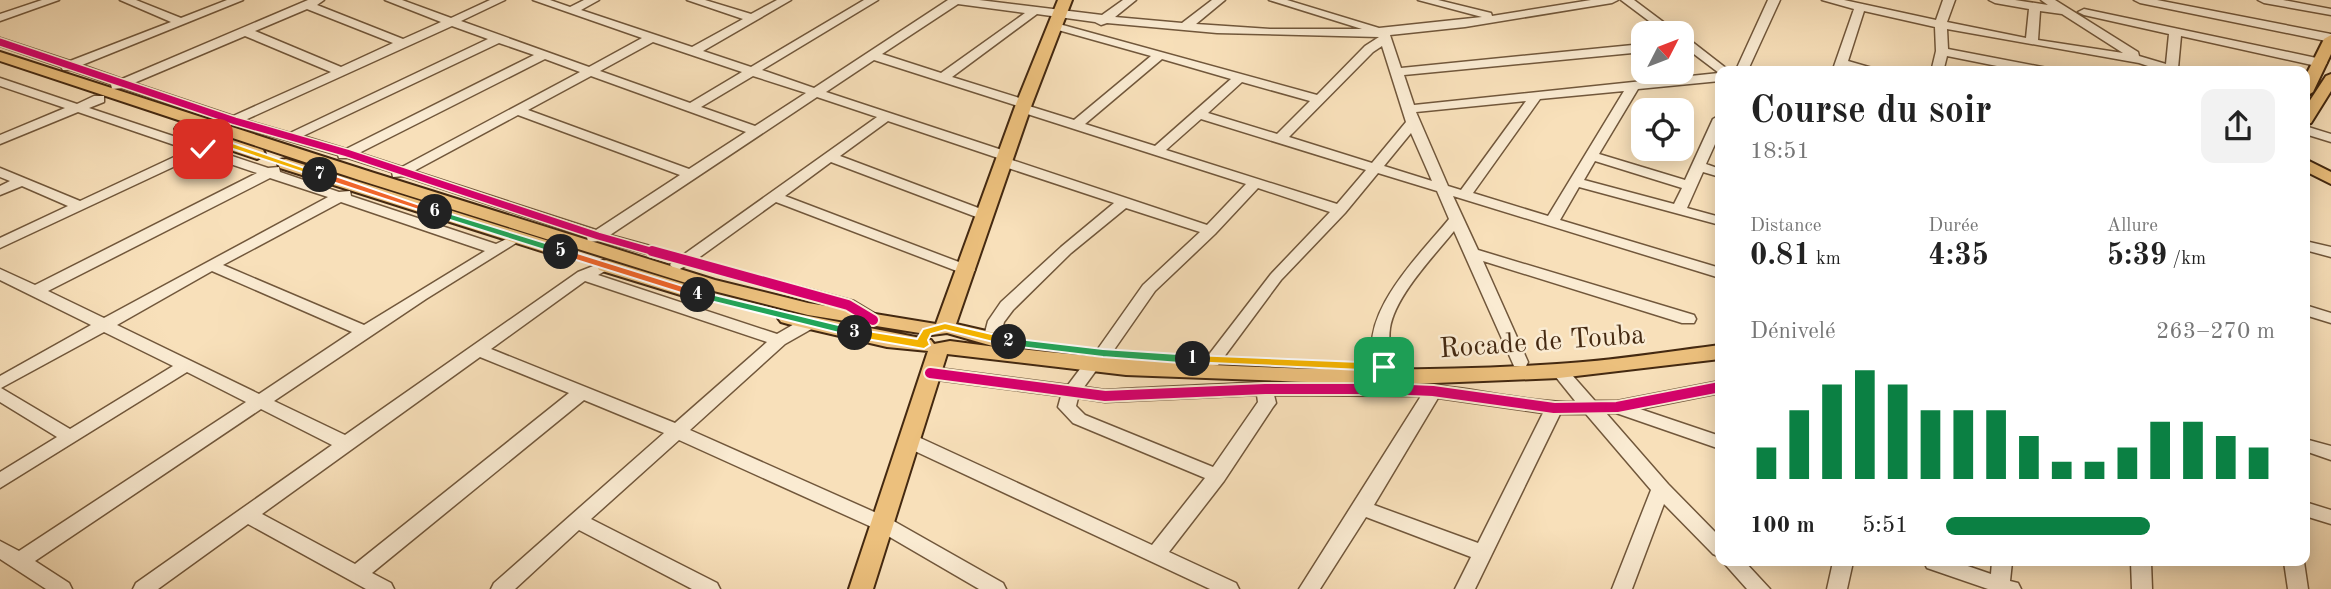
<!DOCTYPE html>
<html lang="fr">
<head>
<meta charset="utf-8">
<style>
	:root { --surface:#fff; --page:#f2f2f2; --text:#222; --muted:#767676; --accent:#0b8043 }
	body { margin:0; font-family:"Old Standard TT",serif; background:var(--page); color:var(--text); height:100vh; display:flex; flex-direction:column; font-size:26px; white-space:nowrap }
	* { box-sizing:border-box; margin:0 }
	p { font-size:23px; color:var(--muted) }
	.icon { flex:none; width:38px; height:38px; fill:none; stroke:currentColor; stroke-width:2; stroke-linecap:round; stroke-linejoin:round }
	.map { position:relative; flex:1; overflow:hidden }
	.panel { position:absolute; left:1715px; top:66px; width:595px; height:500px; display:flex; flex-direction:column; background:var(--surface); border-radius:14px; box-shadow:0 4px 18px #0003 }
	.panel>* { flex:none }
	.needle { width:46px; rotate:48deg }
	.controls { position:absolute; left:1631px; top:21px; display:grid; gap:14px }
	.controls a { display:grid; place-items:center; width:63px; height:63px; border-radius:14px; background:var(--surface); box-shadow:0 4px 18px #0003; font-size:35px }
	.pin { position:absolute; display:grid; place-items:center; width:60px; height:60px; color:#fff; margin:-30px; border-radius:14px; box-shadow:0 4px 10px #0006 }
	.km { position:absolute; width:35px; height:35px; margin:-18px; border-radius:50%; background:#222; color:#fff; font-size:19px; line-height:35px; text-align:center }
	.round { display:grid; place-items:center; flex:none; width:74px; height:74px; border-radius:14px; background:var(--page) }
	.head { display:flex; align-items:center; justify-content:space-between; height:119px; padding:0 35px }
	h1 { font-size:38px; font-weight:700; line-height:52px }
	.figures { display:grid; grid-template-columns:repeat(3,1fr); gap:10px; height:119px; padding:7px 35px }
	.figures div { display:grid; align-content:center }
	.figures b { font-size:30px; font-weight:700 }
	.figures small { font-size:19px; font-weight:400 }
	.figures p { font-size:19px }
	.chart { height:196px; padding:14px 35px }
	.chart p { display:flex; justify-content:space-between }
	.chart svg { width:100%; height:126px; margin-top:7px; stroke:var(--accent); stroke-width:6 }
	ul { padding:0 35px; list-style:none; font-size:23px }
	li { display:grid; grid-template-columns:112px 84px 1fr; align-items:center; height:52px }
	li i { height:18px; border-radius:9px; background:var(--accent) }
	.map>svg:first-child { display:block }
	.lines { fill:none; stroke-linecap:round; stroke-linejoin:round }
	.minor-casing { stroke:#71573b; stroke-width:3 }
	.major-casing { stroke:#442911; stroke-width:4 }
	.minor { fill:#faebd2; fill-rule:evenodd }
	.major { fill:#ecc07d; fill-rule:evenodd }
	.cycleway-far1-casing { stroke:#faebd2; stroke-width:10 }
	.cycleway-casing { stroke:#faebd2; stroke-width:14 }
	.cycleway-far1 { stroke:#d6006c; stroke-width:7 }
	.cycleway { stroke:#d6006c; stroke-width:10 }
	.split-1 { fill:#f5b400; stroke:#fff; stroke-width:2 }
	.split-2 { fill:#22a559; stroke:#fff; stroke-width:2 }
	.split-3 { fill:#f5b400; stroke:#fff; stroke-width:2 }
	.split-4 { fill:#22a559; stroke:#fff; stroke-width:2 }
	.split-5 { fill:#f0652b; stroke:#fff; stroke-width:2 }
	.split-6 { fill:#22a559; stroke:#fff; stroke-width:2 }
	.split-7 { fill:#f0652b; stroke:#fff; stroke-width:2 }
	.split-8 { fill:#f5b400; stroke:#fff; stroke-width:2 }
	.labels { text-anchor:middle; stroke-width:5; stroke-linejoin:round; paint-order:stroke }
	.street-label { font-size:28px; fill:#442911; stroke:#faebd2 }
</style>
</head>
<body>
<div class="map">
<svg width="2331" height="589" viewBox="0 0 2331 589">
	<rect width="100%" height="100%" fill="#f8e0ba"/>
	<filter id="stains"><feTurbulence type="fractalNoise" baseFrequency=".00286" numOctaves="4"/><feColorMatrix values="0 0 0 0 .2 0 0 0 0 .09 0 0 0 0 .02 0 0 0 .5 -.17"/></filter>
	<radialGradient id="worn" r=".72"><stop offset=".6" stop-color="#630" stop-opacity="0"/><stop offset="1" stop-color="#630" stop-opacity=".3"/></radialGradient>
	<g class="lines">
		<defs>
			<path id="minor" d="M42,0h17l-59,21v-7z
				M120,0h16l45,18 46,-18h16l-161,65 40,14 186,-79h16l-7,5 86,34 38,-17 -56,-22h17l49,18 39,-18h15l-44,21 128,46 53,-29 -109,-38h17l20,7 14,-7h15l-18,10 111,37 51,-28 -56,-19h18l46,14 26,-14h14l-88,51 48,16 113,-67h14l-116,70 52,18 134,-88h31l123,15 21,-15h13l-21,17 67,6 30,-23h13l-29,24 74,5h92l-93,-29h18l92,28 103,-11 -64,-17h20l53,13 1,3 99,-16h27l-6,3 -147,24 -75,8 11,33 242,-24v8l-239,23 10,30 305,-32 -37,-28v-9l4,1 45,35h-11v9l-82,8 -39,65 86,26 28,-61 7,-4v18l-14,31 14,5v8l-17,-5 -16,36 33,9v8l-141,-38 -19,33 160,48v10l-267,-82 25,54 216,65 2,4 -2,4h-12l-199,-62 45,101 -2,4h-12l-60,-135c-20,25 -59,65 -64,97 -2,13 1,26 2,39l-8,6 -6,-2c-27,-51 42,-116 71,-152l-12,-28 -59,-18 -33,40 -64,67 -63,85h-12l-2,-4 67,-87 59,-62 -72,-24 -43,46 -60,57 -46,66 -6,2 -8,-6 48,-68 57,-53 -74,-24 -55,45 -58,57 -9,12 -5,18 -8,5 -8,-5 5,-19 13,-19 60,-55 53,-44 -115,-38 -2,-3 4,-3 -113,-38 -48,35 149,56 2,3 -2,3h-10l-148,-56 -46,34 187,71 3,3 -3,3h-10l-186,-71 -79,57 157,42 25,15 2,4 -8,5 -31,-16 -155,-44 -9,5 -5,-2 -3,-3 3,-4 -73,-20 -12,1 -1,-5 -183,-61 -11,1 -1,-5 -44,-14h-9l-1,-3 -104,-30h-9l-1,-3 -101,-34 -11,1 -1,-5 -40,-14h-8l-2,-3 -61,-21v-8l70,23 101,-39zM958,4l67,9 -84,60 -59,-19zM307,9l86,34 -52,24 -86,-36zM1037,14l58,8 6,3 6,-2 110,10 162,4 -14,9 -48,49 -258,-71h-8v4l100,28 -77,64 -45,-14v-5l-77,-24zM452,26l36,13 -198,94 -45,-13zM245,36l86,36 -98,44 -99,-33zM653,42l89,30 -52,31 -90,-32zM499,43l35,12 -188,94 -43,-13zM1382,46l24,76 -34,41 -83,-26 84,-85zM545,59l35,13 -178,95 -43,-14zM1162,59l69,20 -76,67 -70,-22zM874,60l144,46v5l228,73 -39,41 -198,-66 4,-3 -2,-3 -185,-61zM591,76l155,56 -57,37 -161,-59zM753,76l53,17 -51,33 -54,-19zM1242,82l68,19 -33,33 -69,-21zM1624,91l-76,125 -75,-23 67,-94zM817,97l60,20 -194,138 -73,-20zM1526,101l-65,89 -13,-4 -32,-74zM518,115l162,60 -84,55 -182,-59zM1201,119l165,51 -29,34 -171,-54zM1411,133l21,48 -48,-15zM1595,161l87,27 -8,16 -90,-24z
				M1621,0h13l44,33h-13z
				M1768,0h12l-33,72h-12z
				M1822,0h22l92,20 7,-20h12l-8,22 79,16 3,-29 -34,-6 -6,-3h26l33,5 -7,-5h14l83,52 1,4 27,8 3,-30 -85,-19 -6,-3 6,-3 237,50 6,4 -6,4 -140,-31 -3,32 8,4h-20l-27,-9 -192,-34 1,20 99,19 6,4h-26l-80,-16 -4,16h-12l5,-21 -1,-24 -71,-16 -16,50 38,11h-23l-17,-4 -2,4h-12l22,-63zM2040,11l22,3 61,39 -85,-13z
				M2134,0h23l174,34v8l-191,-39z
				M2258,0h25l48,9v6l-67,-12z
				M0,78l77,26 17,-8h10v6l-15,6 111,37 11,-1v5l57,19 11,-1 1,5 59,20 11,-1 1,5 145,48 21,-10 7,4 -98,61 -152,102 71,34 233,-163 23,-9h10l3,3 -16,9 179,59 26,-15h12l2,4 -2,4 -30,17 -95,86 200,89 113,64 3,6h-27l-103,-60 -197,-89 -88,79 126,64 3,6h-28l-113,-59 -64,59h-24l3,-6 170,-150 -80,-33 -212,173 19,10 3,6h-28l-118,-65 -90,65h-25l3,-6 196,-138 -71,-36 -226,152 34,22 3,6h-26l-46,-30v-18l19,10 227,-149 -59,-30 -187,116v-16l57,-35 -57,-35v-26l91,-51 -91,-45v-11l35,16 222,-112 -56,-19 -201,94v-10l68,-32 -46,-20 -22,9v-9l10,-5 -10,-4v-9l80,33 109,-51 -111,-38 -78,32v-9l65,-27 -65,-22zM270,178l58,19 -224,121 -56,-27zM341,202l144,49 -121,74 -141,-60zM212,271l140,61 -93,62 -142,-69zM585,281l182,61 -92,81 -184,-74zM104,332l69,34 -103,63 -69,-41zM480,357l89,36 -214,171 -93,-50z
				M2305,126l26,8v8l-26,-8z
				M2305,241l26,6v10l-26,-7z
				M2305,305l26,8v10l-26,-8z
				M1092,359l8,6 -16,22 21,3c108,-5 219,-14 327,-5 48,4 95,17 144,17l-25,-31 8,-6 6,2 30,34h22l103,-20v12l-80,16 80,27v13l-104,-36h-10l62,71 52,53v20l-7,-3 -49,-50 -32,85h-20l39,-99 -65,-76h-26l-85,175h-20l16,-32 -105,-40 -46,72h-21l122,-193 -147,-1 2,8 -3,4 -49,74 -55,71 67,31 3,6h-29l-306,-143 -3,-5 3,-5h12l236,109 53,-67 -132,-55 -15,-16 3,-11 -131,-17 -8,-6 8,-6 138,18 18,-24zM1257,395l1,7 -45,65 -128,-52 -9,-9 2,-8 27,4zM1438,398l105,15 -65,130 -104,-38z
				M2305,439l26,7v14l-26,-9z
				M2305,502l26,8v14l-26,-8z
				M1723,562h22l25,27h-23z
				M1833,562h20l-6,27h-20z
				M1924,562h32l35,12 1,-12h20l-2,19 8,2 3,6h-33l-61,-21z
				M2131,562h20l1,27h-20z
				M2284,562h20l4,27h-20z"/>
			<path id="major" d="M1058,0h14l-40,104 -76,220 52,12 3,5 -8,6c183,21 369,29 554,17 54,-3 109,-12 163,-19v14l-161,19 -173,7 -260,-10 -179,-21 -74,235h-24l79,-238 -41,-4 -99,-23 -7,-2 -3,-4 3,-4 7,-2 143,28 3,4 16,-3 46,6 -49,-14 -15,2 -124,-20 -106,-27 -343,-108 -359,-119v-9l371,120 344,108 93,23 128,21 80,-220z
				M2331,35v19l-18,38 -8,5v-20l19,-38z
				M2331,74v17l-20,32 -6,2v-17l21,-32z
				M183,124l80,26 2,4 -8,5 -80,-27 -2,-3 2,-3z
				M286,159l285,89 2,4 -9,6 -7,-2 -277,-88 -2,-4 2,-4z
				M2305,159l26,13v12l-26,-13z
				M606,260l98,30 3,4 -3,4 -7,2 -98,-30 -2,-4 2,-4z"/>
		</defs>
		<use href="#minor" class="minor-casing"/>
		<use href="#major" class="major-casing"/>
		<use href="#minor" class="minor"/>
		<use href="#major" class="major"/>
		<defs>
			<path id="cycleway-far1" d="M0,42l235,79 112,32 251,83 60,17"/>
			<path id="cycleway" d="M652,251l196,54 25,15
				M930,373l175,23 160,-7h123l45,2 121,17 63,-1 103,-20"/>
		</defs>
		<use href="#cycleway-far1" class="cycleway-far1-casing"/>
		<use href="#cycleway" class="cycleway-casing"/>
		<use href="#cycleway-far1" class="cycleway-far1"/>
		<use href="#cycleway" class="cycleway"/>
	</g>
	<path class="split-1" d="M1193,355l191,8 6,4 -6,4 -195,-9v-5z"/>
	<path class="split-2" d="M1009,338l94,11 90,6 6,4 -6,5 -90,-7 -99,-12 -1,-3z"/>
	<path class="split-3" d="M945,323l68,16 2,3 -6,4 -64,-16 -14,4 -3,6 2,5 -6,4 -69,-12 -6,-4 6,-4 62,10 6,-10z"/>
	<path class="split-4" d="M698,291l157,38 6,4 -6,4 -161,-40v-5z"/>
	<path class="split-5" d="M561,248l141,44 2,3 -10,2 -137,-43v-5z"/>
	<path class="split-6" d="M435,209l130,40 2,3 -10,2 -126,-40 -1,-2z"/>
	<path class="split-7" d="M317,172h7l116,40 -9,2 -114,-37z"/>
	<path class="split-8" d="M214,139h7l104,36 -8,2 -99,-33 -15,8 -5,-3z"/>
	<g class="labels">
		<g class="street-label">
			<text transform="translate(1542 340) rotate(-4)" y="10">Rocade de Touba</text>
		</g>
	</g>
	<rect width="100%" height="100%" filter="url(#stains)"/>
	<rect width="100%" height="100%" fill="url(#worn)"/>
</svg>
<div class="controls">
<a><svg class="needle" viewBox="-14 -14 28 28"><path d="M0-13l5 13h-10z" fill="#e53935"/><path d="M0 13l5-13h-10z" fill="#767676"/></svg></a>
<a><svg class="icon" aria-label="locate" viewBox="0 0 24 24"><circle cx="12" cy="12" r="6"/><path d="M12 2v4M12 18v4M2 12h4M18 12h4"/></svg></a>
</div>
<div class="pin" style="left:1384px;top:367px;background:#1e9e55"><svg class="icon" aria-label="arrive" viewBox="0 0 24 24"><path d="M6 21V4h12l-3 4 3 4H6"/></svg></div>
<div class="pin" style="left:203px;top:149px;background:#d93025"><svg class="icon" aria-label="check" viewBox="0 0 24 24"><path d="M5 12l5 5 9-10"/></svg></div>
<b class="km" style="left:1193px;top:359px">1</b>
<b class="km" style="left:1009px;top:342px">2</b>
<b class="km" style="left:855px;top:333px">3</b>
<b class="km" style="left:698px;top:295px">4</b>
<b class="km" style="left:561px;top:252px">5</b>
<b class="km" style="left:435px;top:212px">6</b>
<b class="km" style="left:320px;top:175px">7</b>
<section class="panel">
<div class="head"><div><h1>Course du soir</h1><p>18:51</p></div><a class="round"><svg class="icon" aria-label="share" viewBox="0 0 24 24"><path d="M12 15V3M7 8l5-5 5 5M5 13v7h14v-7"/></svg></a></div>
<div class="figures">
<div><p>Distance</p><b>0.81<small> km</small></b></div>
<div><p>Durée</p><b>4:35</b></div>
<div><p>Allure</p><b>5:39<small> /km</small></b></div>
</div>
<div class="chart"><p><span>Dénivelé</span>263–270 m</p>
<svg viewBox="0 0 160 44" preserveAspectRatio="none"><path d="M5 44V33M15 44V20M25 44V11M35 44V6M45 44V11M55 44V20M65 44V20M75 44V20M85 44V29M95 44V38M105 44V38M115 44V33M125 44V24M135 44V24M145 44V29M155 44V33"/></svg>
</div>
<ul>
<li><b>100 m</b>5:51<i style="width:62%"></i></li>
</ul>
</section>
</div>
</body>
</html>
